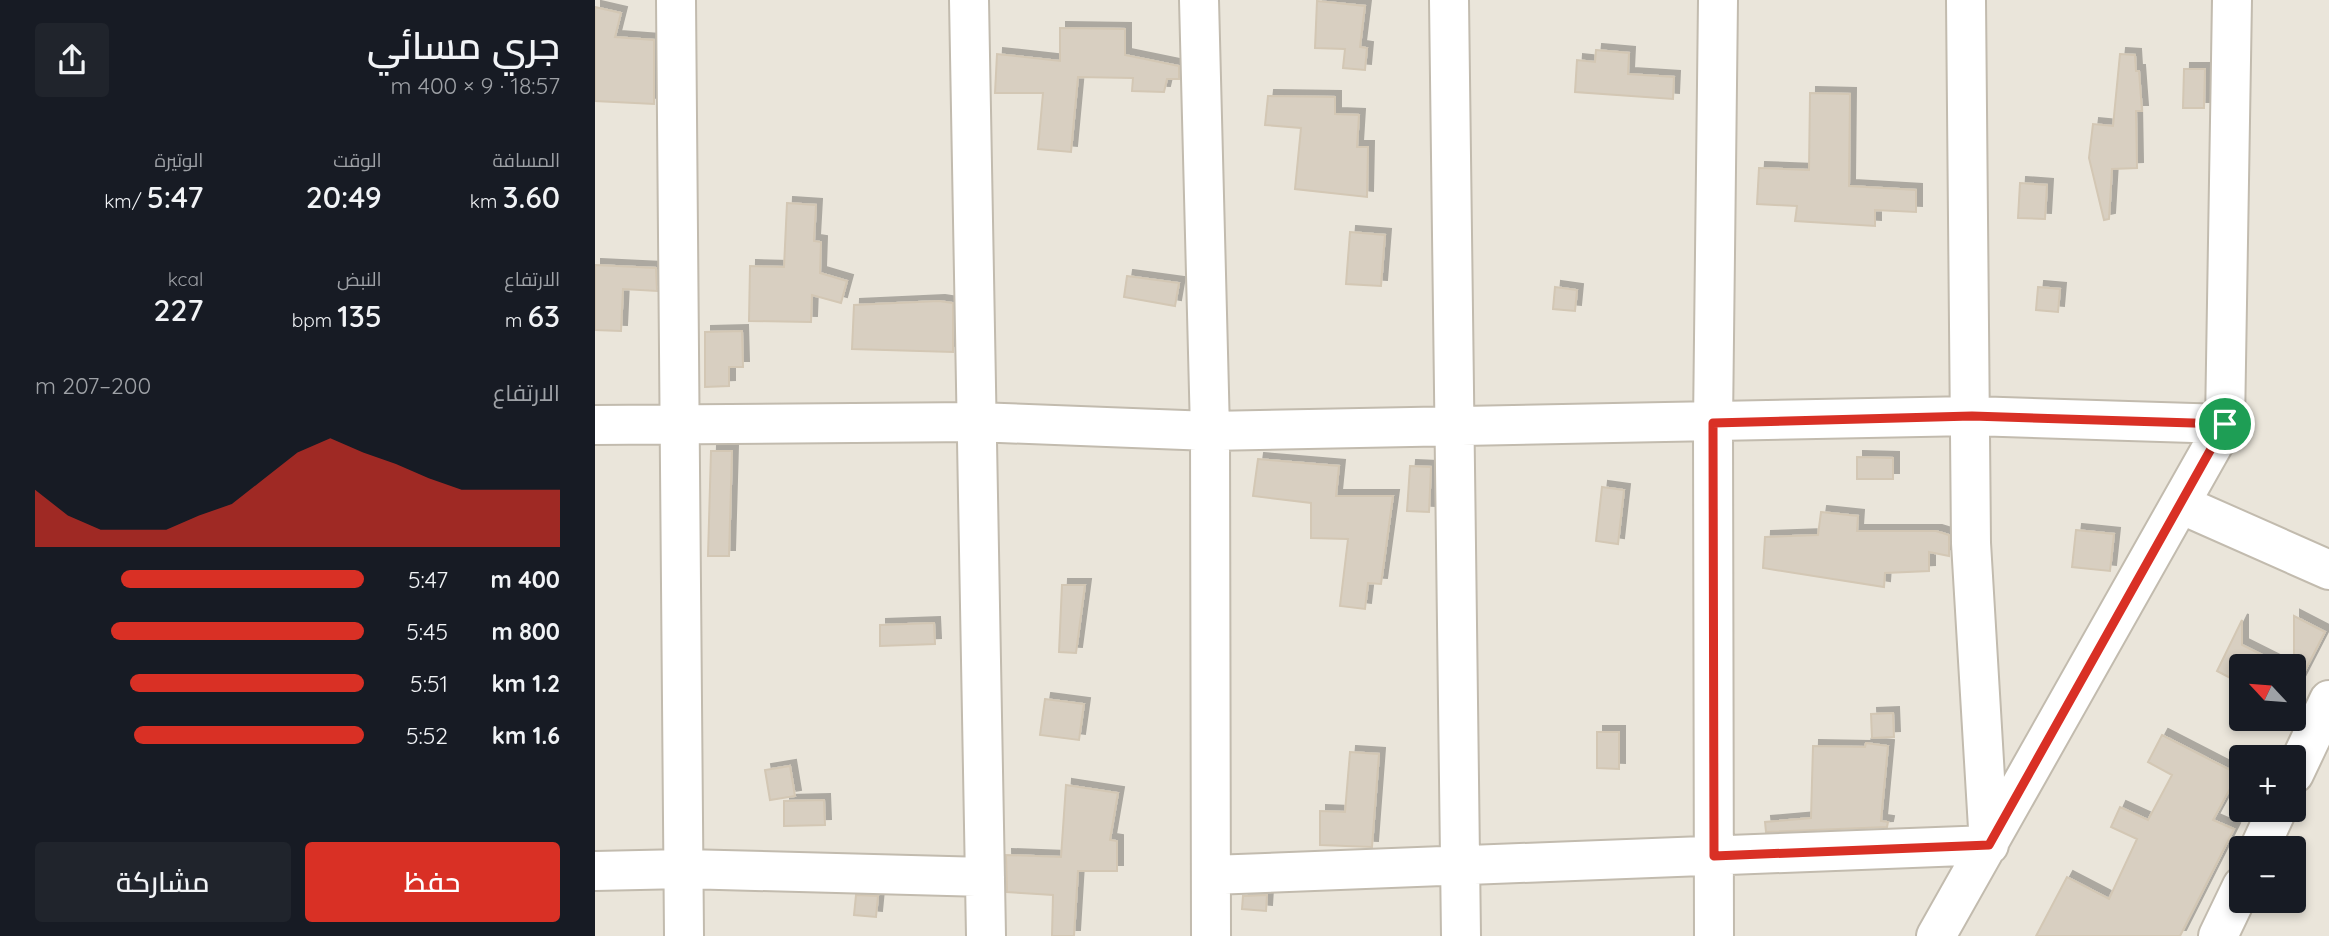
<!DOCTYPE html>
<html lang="ar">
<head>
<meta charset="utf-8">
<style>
	:root { --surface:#171b24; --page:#20242c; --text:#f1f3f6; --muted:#9ea1a6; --accent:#d93025 }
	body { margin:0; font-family:Quicksand,Cairo,sans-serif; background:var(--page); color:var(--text); direction:rtl; height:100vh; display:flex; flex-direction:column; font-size:26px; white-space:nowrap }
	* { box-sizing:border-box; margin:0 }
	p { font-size:23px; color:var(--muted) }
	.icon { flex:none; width:38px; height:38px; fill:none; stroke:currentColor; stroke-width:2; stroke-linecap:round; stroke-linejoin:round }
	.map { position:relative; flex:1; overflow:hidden; direction:ltr }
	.side { display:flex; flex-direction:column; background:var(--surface); width:595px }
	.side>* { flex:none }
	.needle { width:46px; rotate:296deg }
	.controls { position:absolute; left:1634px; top:654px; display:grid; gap:14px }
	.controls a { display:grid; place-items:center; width:77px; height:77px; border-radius:7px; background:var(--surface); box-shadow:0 4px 10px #0003; font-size:35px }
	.pin { position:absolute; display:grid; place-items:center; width:60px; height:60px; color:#fff; margin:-30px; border:4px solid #fff; border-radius:50%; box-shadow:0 2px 7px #0007 }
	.round { display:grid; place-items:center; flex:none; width:74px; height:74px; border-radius:7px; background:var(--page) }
	.head { display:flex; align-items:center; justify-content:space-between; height:119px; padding:0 35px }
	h1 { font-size:38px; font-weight:600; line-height:52px }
	.metrics { display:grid; grid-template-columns:repeat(3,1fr); gap:10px; height:119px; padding:7px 35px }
	.metrics div { display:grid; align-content:center }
	.metrics b { font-size:30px; font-weight:600 }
	.metrics small { font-size:19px; font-weight:400 }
	.metrics p { font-size:19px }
	.chart { height:196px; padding:14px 35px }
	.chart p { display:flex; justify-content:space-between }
	.chart svg { width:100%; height:126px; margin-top:7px; fill:var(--accent); opacity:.7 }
	.primary-button { display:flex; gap:14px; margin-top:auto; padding:14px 35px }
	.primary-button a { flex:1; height:80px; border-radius:7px; background:var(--accent); color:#fff; font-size:28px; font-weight:600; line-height:80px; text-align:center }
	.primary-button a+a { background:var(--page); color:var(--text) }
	ul { padding:0 35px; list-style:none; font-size:23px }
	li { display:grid; grid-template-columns:112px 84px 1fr; align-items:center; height:52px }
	li i { height:18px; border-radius:9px; background:var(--accent) }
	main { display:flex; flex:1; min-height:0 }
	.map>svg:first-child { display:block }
	.residential { fill:#eae5da; fill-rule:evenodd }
	.building { fill:#d8cfc1; stroke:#d3c7b4; stroke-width:2; filter:url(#shadow) }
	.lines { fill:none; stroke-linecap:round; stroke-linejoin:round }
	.minor-casing { stroke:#c2bbae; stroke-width:42 }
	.minor { stroke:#fff; stroke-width:38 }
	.route-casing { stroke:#fff; stroke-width:14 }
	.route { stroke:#d93025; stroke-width:9 }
</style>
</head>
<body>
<main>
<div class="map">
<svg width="1734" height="936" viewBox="0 0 1734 936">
	<defs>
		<filter id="shadow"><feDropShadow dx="6" dy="-6" stdDeviation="0" flood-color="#0004"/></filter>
	</defs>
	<rect width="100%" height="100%" fill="#f6f3ec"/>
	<path class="residential" d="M0,0h1734v936h-1734zM1647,667h52v52h-52zM1647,758h52v52h-52zM1647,849h52v52h-52z"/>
	<path class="building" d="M722,1l48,5 -5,41 7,1 -2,22 -22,-2 2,-19 -30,-1z
		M0,7l26,6 -6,24 39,3v64l-59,-3z
		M465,28l65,1v26l54,11v13h-12l-3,13 -32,-1 1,-13 -55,-1 -7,75 -33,-3 5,-56h-48l2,-39 63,7z
		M1001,50l33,3 -1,21 46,3 -1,22 -98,-7 2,-32 18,2z
		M1525,54l15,1 1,16h3l3,40h-6l1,57 -25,1 -3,50 -5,1 -15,-62 4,-34 20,2z
		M1589,69h21l-1,39h-21z
		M1215,93l40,1 -1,92 67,4v22l-41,-2v16l-80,-5 2,-15 -40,-2 2,-36 50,2z
		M673,96l67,1v17l24,1 -2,32h11l-1,50 -72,-8 6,-61 -36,-3z
		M1425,183l27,2 -2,34 -27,-1z
		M192,203l29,2 -2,36 7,1 -1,31 27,8 -6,22 -29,-8 -1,27 -62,-1 1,-55 34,1z
		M755,232l35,3 -4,51 -35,-2z
		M0,265l61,3 1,23 -34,-2 -2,42 -26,-1z
		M532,276l52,7 -4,23 -51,-9z
		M960,287l22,3 -2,21 -22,-2z
		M1443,287l22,2 -2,23 -22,-2z
		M344,301l14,2v49l-101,-3 2,-44z
		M147,331l1,36h-14v19l-24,1v-55z
		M116,451h21l-3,105h-21z
		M1262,457l36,1v21h-36z
		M663,459l81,7 -3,30h57l-12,88 -13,-1 -3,26 -25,-3 8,-67 -37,-1v-35l-58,-7z
		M815,466l21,1 -2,45 -22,-1z
		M1007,487l22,3 -6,54 -22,-3z
		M1226,512l37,4 -1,15h79l13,4v21l-20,-4v19l-44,2 -1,14 -121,-19 2,-31 53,-2z
		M1481,530l38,4 -4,37 -38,-4z
		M467,585h23l-9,68 -17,-1z
		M1699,616l31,16 -31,60z
		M1647,620v25l44,22h-44v17l-25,-13z
		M339,623l1,21 -55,2v-21z
		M450,699l39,5 -5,36 -39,-5z
		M1298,713l1,24 -22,1 -1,-24z
		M1002,732h22v37l-22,-1z
		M1567,735l76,39 -25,46 21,9 -54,107h-144l31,-59 42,22 28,-60 -26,-12 9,-20 28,13 24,-45 -24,-13z
		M1271,743l22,3 -7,75 7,1 -1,5 -121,5 -1,-10 46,-4 2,-72 52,1z
		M755,752l29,2 -7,93 -52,-2v-34l25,1z
		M195,766l5,30 -25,4 -5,-30z
		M471,785l52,8 -8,47 7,1v30h-39l-4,65h-22l1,-41 -46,-3 -1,-37 55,2z
		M229,800l1,25 -41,1v-25z
		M261,895l22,1 -2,21 -22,-2z
		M672,895l-1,16 -24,-2 1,-13z"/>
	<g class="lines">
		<defs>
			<path id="minor" d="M81,0l8,936
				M374,0l17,936
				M604,0l11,431 1,505
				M854,0l12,936
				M0,425l381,-3 234,9 762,-15 253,8
				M1585,504l149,66
				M1699,774l35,-74
				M1664,849l18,-39
				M0,871l89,-2 301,8
				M616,875l778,-30 -18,-302 -5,-543
				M1119,936l-1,-513 5,-423
				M1341,936l289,-512 7,-424
				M1623,936l24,-50"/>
		</defs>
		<use href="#minor" class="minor-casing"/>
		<use href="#minor" class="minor"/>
	</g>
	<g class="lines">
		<defs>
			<path id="route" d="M1377,416l253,8 -236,421 -275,11 -1,-433z"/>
		</defs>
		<use href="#route" class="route-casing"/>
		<use href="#route" class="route"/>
	</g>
</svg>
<div class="controls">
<a><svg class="needle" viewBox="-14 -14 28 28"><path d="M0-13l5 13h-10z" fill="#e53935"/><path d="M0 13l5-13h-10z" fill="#9ea1a6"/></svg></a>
<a>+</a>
<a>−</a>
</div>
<div class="pin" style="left:1630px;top:424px;background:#1e9e55"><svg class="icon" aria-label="arrive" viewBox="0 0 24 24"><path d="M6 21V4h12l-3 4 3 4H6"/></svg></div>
</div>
<section class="side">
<div class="head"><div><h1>جري مسائي</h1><p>18:57 · 9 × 400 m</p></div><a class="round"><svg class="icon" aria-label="share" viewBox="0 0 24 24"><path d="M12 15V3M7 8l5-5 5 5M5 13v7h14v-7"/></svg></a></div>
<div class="metrics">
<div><p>المسافة</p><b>3.60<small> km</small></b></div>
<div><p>الوقت</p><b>20:49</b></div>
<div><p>الوتيرة</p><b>5:47<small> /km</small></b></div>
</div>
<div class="metrics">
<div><p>الارتفاع</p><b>63<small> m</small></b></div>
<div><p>النبض</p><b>135<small> bpm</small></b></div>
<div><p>kcal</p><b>227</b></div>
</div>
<div class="chart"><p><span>الارتفاع</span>200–207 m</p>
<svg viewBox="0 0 160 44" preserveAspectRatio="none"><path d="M0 44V24L10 33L20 38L30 38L40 38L50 33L60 29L70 20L80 11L90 6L100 11L110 15L120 20L130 24L140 24L150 24L160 24V44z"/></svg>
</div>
<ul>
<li><b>400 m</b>5:47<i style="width:74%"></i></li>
<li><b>800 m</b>5:45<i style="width:77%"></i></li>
<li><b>1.2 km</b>5:51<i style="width:71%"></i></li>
<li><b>1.6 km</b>5:52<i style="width:70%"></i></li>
</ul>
<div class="primary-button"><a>حفظ</a><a>مشاركة</a></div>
</section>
</main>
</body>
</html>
